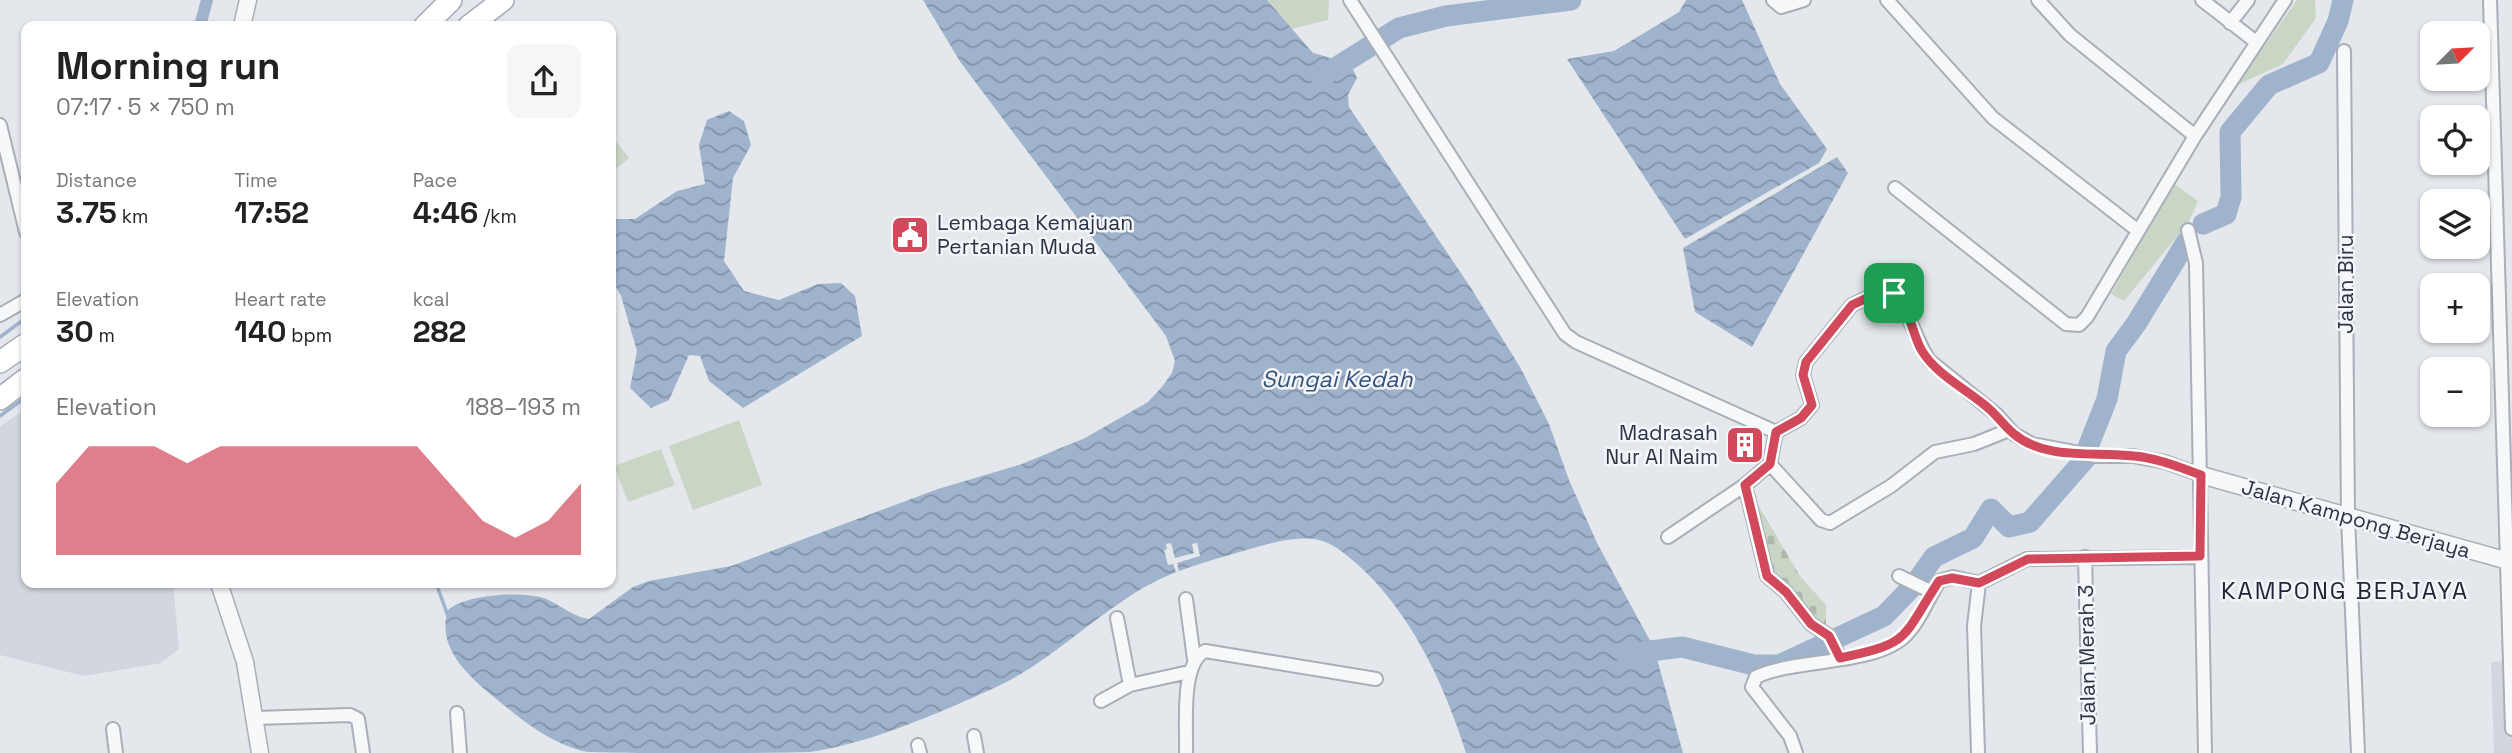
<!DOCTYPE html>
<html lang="en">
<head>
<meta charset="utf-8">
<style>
	:root { --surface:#fff; --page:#f6f6f6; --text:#222; --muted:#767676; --accent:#d1495b }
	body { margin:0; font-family:"Space Grotesk",sans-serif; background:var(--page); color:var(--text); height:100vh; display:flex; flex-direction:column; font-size:26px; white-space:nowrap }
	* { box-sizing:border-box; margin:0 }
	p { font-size:23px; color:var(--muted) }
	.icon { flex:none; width:38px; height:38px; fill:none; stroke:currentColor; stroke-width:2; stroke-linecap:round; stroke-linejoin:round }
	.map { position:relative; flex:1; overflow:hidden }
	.sheet { position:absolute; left:21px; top:21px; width:595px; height:567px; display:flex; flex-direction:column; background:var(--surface); border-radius:14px; box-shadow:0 2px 5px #0004 }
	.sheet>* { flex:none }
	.needle { width:46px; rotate:66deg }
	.controls { position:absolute; left:2420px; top:21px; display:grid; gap:14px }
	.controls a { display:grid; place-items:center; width:70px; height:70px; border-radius:14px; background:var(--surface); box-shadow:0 2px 5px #0004; font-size:35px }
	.pin { position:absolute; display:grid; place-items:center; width:60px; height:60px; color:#fff; margin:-30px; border-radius:14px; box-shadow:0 4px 10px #0006 }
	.round { display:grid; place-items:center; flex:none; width:74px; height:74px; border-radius:14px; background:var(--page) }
	.head { display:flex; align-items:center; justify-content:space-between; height:119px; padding:0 35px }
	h1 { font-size:38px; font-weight:800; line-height:52px }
	.stats { display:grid; grid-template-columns:repeat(3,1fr); gap:10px; height:119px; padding:7px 35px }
	.stats div { display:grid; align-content:center }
	.stats b { font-size:30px; font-weight:800 }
	.stats small { font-size:19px; font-weight:400 }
	.stats p { font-size:19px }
	.chart { height:196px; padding:14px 35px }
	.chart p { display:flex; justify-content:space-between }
	.chart svg { width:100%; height:126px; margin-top:7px; fill:var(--accent); opacity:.7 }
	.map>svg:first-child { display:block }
	.built { fill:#d2d6de }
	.cemetery { fill:url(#cemetery-stones) }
	.park { fill:#c9d6c5 }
	.water { fill:url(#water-waves) }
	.pier { fill:#e4e7ec }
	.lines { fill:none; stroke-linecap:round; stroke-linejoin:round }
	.stream { stroke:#9fb4cc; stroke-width:3.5 }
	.canal { stroke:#9fb4cc; stroke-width:12 }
	.river { stroke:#9fb4cc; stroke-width:21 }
	.minor-casing { stroke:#a9aeb7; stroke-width:16 }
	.tertiary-casing { stroke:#a9aeb7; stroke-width:19 }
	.primary-casing { stroke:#a3abb8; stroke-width:24 }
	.minor { stroke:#f7f8fa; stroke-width:12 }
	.tertiary { stroke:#f7f8fa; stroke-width:16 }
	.primary { stroke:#fff; stroke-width:21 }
	.route-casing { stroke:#fff; stroke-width:14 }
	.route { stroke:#d1495b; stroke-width:9 }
	.labels { text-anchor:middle; stroke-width:5; stroke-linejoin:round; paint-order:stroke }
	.poi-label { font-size:21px; fill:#2b3445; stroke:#f4f6f9; text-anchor:start }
	.street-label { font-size:21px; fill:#2b3445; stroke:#f4f6f9 }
	.water-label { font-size:23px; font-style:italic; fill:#34527a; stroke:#f4f6f9 }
	.quarter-label { font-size:24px; letter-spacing:2px; fill:#1d2536; stroke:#f4f6f9 }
</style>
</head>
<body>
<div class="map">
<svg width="2512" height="753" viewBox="0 0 2512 753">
	<defs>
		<pattern id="cemetery-stones" width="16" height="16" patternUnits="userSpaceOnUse" patternTransform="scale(1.75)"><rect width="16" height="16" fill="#c9d6c5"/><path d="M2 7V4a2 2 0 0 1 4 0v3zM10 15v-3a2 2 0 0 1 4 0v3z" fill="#adb8ab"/></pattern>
		<pattern id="water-waves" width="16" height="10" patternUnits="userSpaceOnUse" patternTransform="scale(1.75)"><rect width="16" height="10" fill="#9fb4cc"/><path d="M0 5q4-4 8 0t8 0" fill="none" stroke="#8293a7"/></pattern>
	</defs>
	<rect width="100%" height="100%" fill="#e4e7ec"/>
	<path class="built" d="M26,408v175h147l6,66 -18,14 -77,13 -84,-21v-228z
		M2512,661v92h-18l-3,-91z"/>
	<path class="cemetery" d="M1751,493l49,83 26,29v23l-9,-1 -46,-53z"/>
	<path class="park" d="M1267,0h62l-1,20 -37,9z
		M2297,0h18l1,18 -33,46 -46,21z
		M611,135l18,23 -18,15z
		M2174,184l24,17 -10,22 -64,78 -13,-7z
		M739,420l23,65 -69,25 -24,-64z
		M661,449l14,36 -47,17 -14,-36z"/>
	<path class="water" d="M923,0h344l46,53 37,10 7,15 -9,17 1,12 122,181 49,79 29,57 20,56 28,63 57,105 29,105h-217c-22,-70 -55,-141 -110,-190 -11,-9 -23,-20 -37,-23 -22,-5 -48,3 -69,9 -34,10 -70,19 -102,36 -55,31 -99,79 -158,105 -54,24 -122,54 -180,62 -39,1 -81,1 -121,1 -30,0 -73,0 -101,-1 -28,-5 -56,-24 -78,-42 -30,-25 -76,-56 -62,-100 18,-16 73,-19 96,-12 15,6 29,19 45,21l44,-32 16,-6 82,-15 207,-77 84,-25 63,-26 63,-36 13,-14 11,-15 3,-12 -9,-25 -205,-273z
		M1686,0h56l38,84 47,65 -8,14 -134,76 -118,-180 47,-8 65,-39z
		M729,111l15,10 7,24 -18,33 -9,83 20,30 35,9 39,-16 23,-1 14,13 7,40 -119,72 -34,-27 -9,-25 -11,-1 -20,45 -18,8 -21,-20 7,-37 -16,-55 -10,-18v-59h24l42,-28 28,-7 -6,-39 8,-25z
		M1837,157l11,16 -96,174 -57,-35 -12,-64z"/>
	<path class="pier" d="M1171,543l4,15 19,-5 -2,-9 5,-1 3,13 -23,7 2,8 -3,1 -3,-8 -5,1 -4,-15 3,-1 -1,-5z"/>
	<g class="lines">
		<path class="stream" d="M0,337l26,-19
			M0,416l26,-19
			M436,583l12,33"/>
		<path class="canal" d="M200,26l7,-26"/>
		<path class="river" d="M1321,77l78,-49 47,-12 125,-16
			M2203,224l23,-10 5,-17 -1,-65 39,-47 50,-22 19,-42 5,-21
			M2088,447l19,-48 9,-48 20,-27 51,-83
			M1626,654l56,-7 72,18h25l105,-49 30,-31 20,-28 39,-19 18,-29 18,18 21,-5 56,-64"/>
		<defs>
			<path id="minor" d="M1350,0l215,334 11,8 200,90
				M1773,0l8,7 23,-7
				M1887,0l106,118 144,112
				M2038,0l32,35 125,101
				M2202,0l54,42
				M2490,0l22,729
				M2230,23l18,-23
				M2344,51l4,466 10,236
				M0,125l26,107
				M1895,188l171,136 13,1 8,-8 108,-181 90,-136
				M2188,230l8,33 9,490
				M0,315l26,-15
				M1776,432l25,-14 11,-13 -9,-30 3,-13 46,-57 32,-15c22,4 31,53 46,71l67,54 17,19 18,10 64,12h37l32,6 36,13
				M1770,464l51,56 9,3 61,-37 44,-34 39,-8 35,-14
				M1745,485l22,91 19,16 25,32 18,12 11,22
				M1668,537l77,-52 25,-21 6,-32
				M2085,557l5,196
				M1899,576l33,16
				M1186,599l8,60
				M1117,618l13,67
				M1101,701l29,-16 59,-13
				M457,713l3,40
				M256,718l94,-3 8,4 5,34
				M113,729l3,24
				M974,736l3,17
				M918,745l2,8
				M1186,753c1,-26 -6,-89 19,-102l171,28
				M1796,753l-6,-17 -38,-49 4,-10c39,-19 117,-11 149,-41 15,-15 23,-37 34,-55l14,-4 26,6
				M1978,753l-4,-127 5,-43 48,-24 173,-2"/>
			<path id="tertiary" d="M242,26l6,-26
				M2201,475l311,87
				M219,583l26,79 15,91"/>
			<path id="primary" d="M425,26l26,-26
				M469,26l34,-26
				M0,362l26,-18
				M0,399l26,-20"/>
		</defs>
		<use href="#minor" class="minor-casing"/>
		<use href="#tertiary" class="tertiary-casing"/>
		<use href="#primary" class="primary-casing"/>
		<use href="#minor" class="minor"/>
		<use href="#tertiary" class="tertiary"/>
		<use href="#primary" class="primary"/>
	</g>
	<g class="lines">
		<defs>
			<path id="route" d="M1884,290c24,4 27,43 38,61 15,24 44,38 65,56 10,8 17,19 27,27 32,27 82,17 120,22 23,2 45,11 67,19l-1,81 -172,3 -49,24 -27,-5 -13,3c-38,58 -27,62 -99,77l-11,-22 -18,-12 -25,-32 -19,-16 -22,-91 25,-21 6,-32 25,-14 11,-13 -9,-30 3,-13 46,-57z"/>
		</defs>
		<use href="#route" class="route-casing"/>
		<use href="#route" class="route"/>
	</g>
	<defs>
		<symbol id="civic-square" viewBox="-11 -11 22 22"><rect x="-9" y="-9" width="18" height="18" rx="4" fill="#d1495b" stroke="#f4f6f9"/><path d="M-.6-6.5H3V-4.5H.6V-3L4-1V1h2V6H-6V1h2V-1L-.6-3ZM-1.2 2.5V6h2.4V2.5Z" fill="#fff"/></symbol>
		<symbol id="building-square" viewBox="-11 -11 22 22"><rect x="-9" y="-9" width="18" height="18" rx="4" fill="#d1495b" stroke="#f4f6f9"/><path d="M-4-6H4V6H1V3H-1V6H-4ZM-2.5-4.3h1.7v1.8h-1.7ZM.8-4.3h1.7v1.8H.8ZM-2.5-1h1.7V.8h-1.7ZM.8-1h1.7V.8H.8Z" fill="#fff"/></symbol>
	</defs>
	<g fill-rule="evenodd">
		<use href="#civic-square" x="888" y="213" width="44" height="44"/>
		<use href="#building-square" x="1723" y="423" width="44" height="44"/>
	</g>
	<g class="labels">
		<g class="poi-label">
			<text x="937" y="230">Lembaga Kemajuan<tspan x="937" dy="24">Pertanian Muda</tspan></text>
			<text x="1718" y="440" text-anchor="end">Madrasah<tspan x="1718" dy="24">Nur Al Naim</tspan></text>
		</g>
		<g class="street-label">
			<text transform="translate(2346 284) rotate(-90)" y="7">Jalan Biru</text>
			<text transform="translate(2356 519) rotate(16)" y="7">Jalan Kampong Berjaya</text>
			<text transform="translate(2087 655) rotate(-91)" y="7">Jalan Merah 3</text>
		</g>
		<g class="water-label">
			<text x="1337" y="387">Sungai Kedah</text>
		</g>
		<g class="quarter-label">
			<text x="2345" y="599">KAMPONG BERJAYA</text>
		</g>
	</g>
</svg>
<div class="controls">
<a><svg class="needle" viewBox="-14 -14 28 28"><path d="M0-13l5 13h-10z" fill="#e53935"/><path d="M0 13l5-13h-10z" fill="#767676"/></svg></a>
<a><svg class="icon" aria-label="locate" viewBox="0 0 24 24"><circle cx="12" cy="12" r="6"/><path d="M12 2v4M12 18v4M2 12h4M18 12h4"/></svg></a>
<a><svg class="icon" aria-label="layers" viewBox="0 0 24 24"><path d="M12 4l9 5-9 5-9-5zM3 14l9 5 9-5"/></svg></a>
<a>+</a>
<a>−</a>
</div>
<div class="pin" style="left:1894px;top:293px;background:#1e9e55"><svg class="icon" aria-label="arrive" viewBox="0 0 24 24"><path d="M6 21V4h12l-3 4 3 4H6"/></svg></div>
<section class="sheet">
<div class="head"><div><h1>Morning run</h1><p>07:17 · 5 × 750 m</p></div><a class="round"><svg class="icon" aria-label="share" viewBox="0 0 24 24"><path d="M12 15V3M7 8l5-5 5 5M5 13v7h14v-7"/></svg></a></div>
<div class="stats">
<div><p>Distance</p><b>3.75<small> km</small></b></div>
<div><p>Time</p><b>17:52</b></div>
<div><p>Pace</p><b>4:46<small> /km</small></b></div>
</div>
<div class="stats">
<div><p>Elevation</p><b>30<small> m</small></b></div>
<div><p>Heart rate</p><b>140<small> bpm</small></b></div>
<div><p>kcal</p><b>282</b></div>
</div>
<div class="chart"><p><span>Elevation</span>188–193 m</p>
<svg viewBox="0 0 160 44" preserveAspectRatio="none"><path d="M0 44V19L10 6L20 6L30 6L40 12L50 6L60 6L70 6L80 6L90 6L100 6L110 6L120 19L130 32L140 38L150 32L160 19V44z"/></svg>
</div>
</section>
</div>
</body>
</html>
